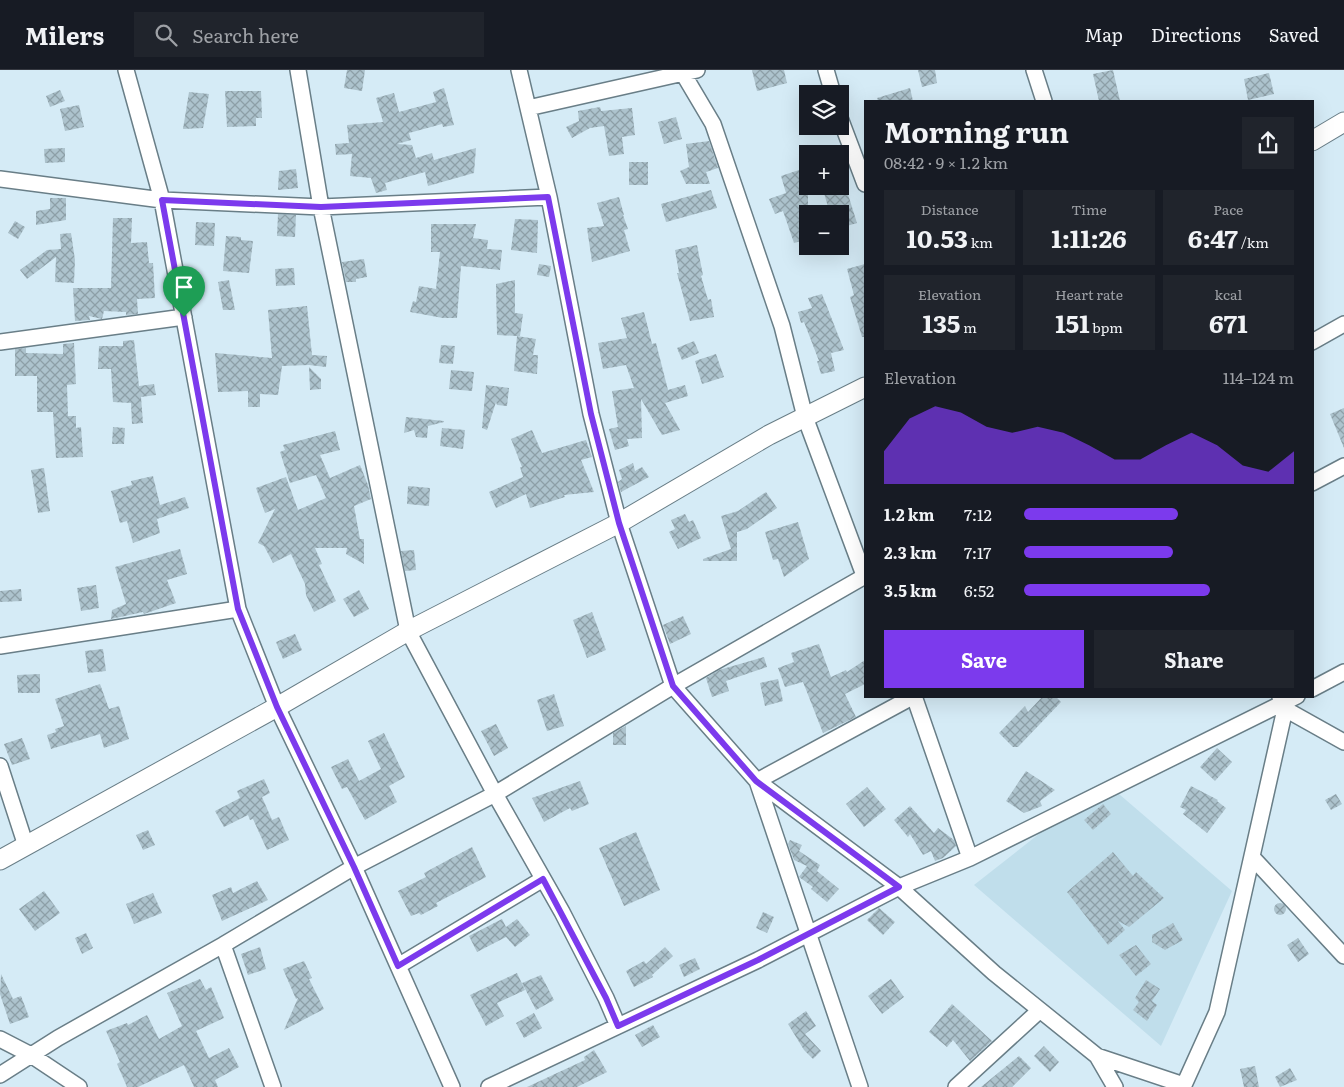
<!DOCTYPE html>
<html lang="en">
<head>
<meta charset="utf-8">
<style>
	:root { --surface:#171b24; --page:#20242c; --text:#f1f3f6; --muted:#9ea1a6; --line:#363941; --accent:#7c3aed }
	body { margin:0; font-family:Literata,serif; background:var(--page); color:var(--text); height:100vh; display:flex; flex-direction:column; font-size:19px; white-space:nowrap }
	* { box-sizing:border-box; margin:0 }
	p { font-size:16px; color:var(--muted) }
	.icon { flex:none; width:28px; height:28px; fill:none; stroke:currentColor; stroke-width:2; stroke-linecap:round; stroke-linejoin:round }
	.map { position:relative; flex:1; overflow:hidden }
	.sheet { position:absolute; left:864px; top:30px; width:450px; height:598px; display:flex; flex-direction:column; background:var(--surface); border-radius:0px; box-shadow:0 5px 20px #0002 }
	.sheet>* { flex:none }
	.controls { position:absolute; left:799px; top:15px; display:grid; gap:10px }
	.controls a { display:grid; place-items:center; width:50px; height:50px; border-radius:0px; background:var(--surface); box-shadow:0 5px 20px #0002; font-size:25px }
	.pin { position:absolute; display:grid; place-items:center; width:42px; height:42px; color:#fff; margin:-51px -21px; border-radius:50% 50% 50% 0; rotate:-45deg; box-shadow:0 0 5px #0007 }
	.pin .icon { rotate:45deg }
	.round { display:grid; place-items:center; flex:none; width:52px; height:52px; border-radius:0px; background:var(--page) }
	.summary { display:flex; align-items:center; justify-content:space-between; height:85px; padding:0 20px }
	h1 { font-size:28px; font-weight:700; line-height:38px }
	.figures { display:grid; grid-template-columns:repeat(3,1fr); gap:8px; height:85px; padding:5px 20px }
	.figures div { display:grid; align-content:center; border-radius:0px; background:var(--page); text-align:center }
	.figures b { font-size:25px; font-weight:700 }
	.figures small { font-size:14px; font-weight:400 }
	.figures p { font-size:14px }
	.chart { height:140px; padding:10px 20px }
	.chart p { display:flex; justify-content:space-between }
	.chart svg { width:100%; height:90px; margin-top:5px; fill:var(--accent); opacity:.7 }
	.button { display:flex; gap:10px; margin-top:auto; padding:10px 20px }
	.button a { flex:1; height:58px; border-radius:0px; background:var(--accent); color:#fff; font-size:20px; font-weight:700; line-height:58px; text-align:center }
	.button a+a { background:var(--page); color:var(--text) }
	ul { padding:0 20px; list-style:none; font-size:16px }
	li { display:grid; grid-template-columns:80px 60px 1fr; align-items:center; height:38px }
	li i { height:12px; border-radius:6px; background:var(--accent) }
	header { display:flex; align-items:center; gap:30px; box-sizing:border-box; height:70px; padding:0 25px; background:var(--surface); border-bottom:1px solid var(--line) }
	header strong { font-size:24px }
	nav { display:flex; gap:28px; margin-inline-start:auto; font-size:18px }
	.search { width:350px; height:45px; background:var(--page); display:flex; align-items:center; gap:12px; box-sizing:border-box; padding:0 18px; border-radius:0px; color:var(--muted); font-size:19px }
	.map>svg:first-child { display:block }
	.built { fill:#c0deeb }
	.building { fill:url(#building-cross-hatch) }
	.lines { fill:none; stroke-linecap:round; stroke-linejoin:round }
	.minor-casing { stroke:#697e87; stroke-width:18 }
	.tertiary-casing { stroke:#697e87; stroke-width:21 }
	.minor { stroke:#fff; stroke-width:15 }
	.tertiary { stroke:#fff; stroke-width:19 }
	.route-casing { stroke:#fff; stroke-width:10 }
	.route { stroke:#7c3aed; stroke-width:6 }
</style>
</head>
<body>
<header>
<strong>Milers</strong>
<div class="search"><svg class="icon" aria-label="search" viewBox="0 0 24 24"><circle cx="10" cy="10" r="6"/><path d="M15 15l6 6"/></svg>Search here</div>
<nav><a>Map</a><a>Directions</a><a>Saved</a></nav>
</header>
<div class="map">
<svg width="1344" height="1017" viewBox="0 0 1344 1017">
	<defs>
		<pattern id="building-cross-hatch" width="8" height="8" patternUnits="userSpaceOnUse" patternTransform="scale(1.25)"><rect width="8" height="8" fill="#adc3cd"/><path d="M0 0l8 8M0 8l8-8" fill="none" stroke="#8d9fa7"/></pattern>
	</defs>
	<rect width="100%" height="100%" fill="#d5ebf6"/>
	<path class="built" d="M1105,712l127,109 -71,155 -187,-161z"/>
	<path class="building" d="M347,0h18l-3,21 -18,-3z
		M752,0h32l3,13 -30,8z
		M918,0h17l2,13 -15,4z
		M1113,0l7,31h-21l-6,-27z
		M1269,3l5,21 -26,6 -4,-21z
		M444,18l10,37 -11,2 -1,-3 -33,9 2,7 -14,4 15,1 4,13 16,-5 2,7 42,-12 -2,25 -46,13 -3,-14 -40,11 2,7 -11,3 -5,-15 -21,-2 2,-22 -16,1 -1,-11 14,-1 -2,-18 36,-3 -7,-24 18,-5 5,19 37,-10 -3,-10z
		M910,18l3,13h-35l-1,-3z
		M60,20l5,11 -15,6 -4,-11z
		M225,21h36l1,27h-6v8l-29,1z
		M189,22l20,2 -6,34 -20,1z
		M79,35l5,22 -19,4 -5,-22z
		M600,37l1,4 31,-3 3,27 -13,2 2,17 -15,2 -5,-30 -14,2 -18,10 -6,-11 13,-6 -1,-10z
		M676,47l6,22 -18,5 -6,-22z
		M709,71l9,27 -12,4 4,12h-24l-6,-13 9,-4 -3,-23z
		M65,78v14l-20,1 -1,-14z
		M629,92h19v23h-19z
		M296,99l2,19 -20,2 1,-19z
		M802,99l6,18v52l-14,4 -11,-32 -8,3 -6,-15 17,-6 -5,-17z
		M822,116l24,2 11,35 -17,5v-14h-10z
		M711,120l6,18 -51,14 -5,-18z
		M619,127l5,18h-1l5,14 -4,1 6,21 -38,11 -5,-34 17,-2 -7,-23z
		M50,128h16v22l-30,5v-14l14,-2z
		M278,144l18,1 -1,22 -18,-1z
		M113,148h19l-1,25 16,-1 2,21h4l2,35 -18,1 1,15 -12,1v-3l-22,-1 -2,8 -13,-3 1,4 -15,1 -2,-33h38z
		M515,149l23,1 -1,33 -26,-3z
		M15,151l10,6 -7,12 -10,-6z
		M196,152l19,1 -1,23 -19,-1z
		M431,154h45l-3,14 15,2 -1,9 15,1 -2,20 -39,-4 -4,52h-14l-33,-6 3,-11 3,1 3,-16 17,3 4,-37h-9z
		M71,163l4,27 -1,23 -19,-1 1,-25 -29,22 -7,-9 27,-20 14,-1 -1,-15z
		M226,166l15,1v3l12,1 -4,32 -26,-2z
		M697,175l6,30 -2,1 7,24 3,-1 3,18 -24,4 -13,-48h2l-4,-23z
		M364,189l3,18 -11,2v3h-10l-4,-20z
		M539,194l12,2 -2,11 -12,-2z
		M865,194v73h-3l-12,-40 4,-2 -7,-26z
		M294,198l1,17 -19,1 -1,-17z
		M229,210l6,30h-12l-5,-28z
		M515,210v33l8,1 -3,22h-3l19,3 -3,16h5l-1,19 -23,-3 3,-35 -20,-1 -1,-51z
		M822,224l22,56 -13,3 4,18 -14,3 -4,-13h2l-15,-39 -3,1 -3,-11 14,-4 -4,-10z
		M307,236l5,49 15,1 -1,11 -17,-2 -27,1 -4,29 -18,-1v13h-12v-16l-30,1 -3,-39 57,5 -4,-48z
		M644,242l8,32 4,-1 12,47 17,-5 3,11 -23,7 15,27 -18,5 -21,-36 1,39 -15,1 2,7 -14,4 -6,-21 9,-2 -6,-36 22,-3 -8,-23 -23,4 -5,-26 29,-5 -6,-20z
		M134,270l5,46 15,-2 2,11 -15,2 2,26 -11,1 -1,-21 -18,-1 -2,-33h-13l1,-23h24v-5z
		M694,271l5,12 -17,7 -5,-12z
		M74,273l2,41 -9,1 1,31h8v12l5,-1 2,30 -27,1 -3,-46h-16v-36h-22v-27l11,-1v5l37,1v-10z
		M441,275l14,1 -2,18 -14,-1z
		M716,284l8,23 -22,7 -7,-23z
		M309,297l12,12v10l-11,1z
		M451,300l23,2 -2,19 -23,-2z
		M486,315l23,3 -2,18 -10,-1 -1,-3 -9,28 -5,-2z
		M1344,338v40l-14,-34z
		M406,347l38,4v1l-16,4 -1,12 -11,-1 -2,-7 -10,3z
		M113,357l12,1 -1,16h-12z
		M442,358l23,2 -2,19 -23,-3z
		M532,360l10,23 44,-13 6,17 -11,3 13,32 -30,3 1,2 -35,11 -4,-14 -30,14 -7,-16 34,-15 -3,-10h2l-11,-28z
		M335,361l5,19 -20,5 10,23 30,-13 8,20 3,14 -17,7 6,33h4v25l-18,-10 1,-6h-32l7,16 -3,1 17,36 -22,11 -8,-17 -1,-11 -14,-30 -18,9 -9,-17 -6,-3 17,-34 -10,4 -9,-25 30,-11 12,33 28,-12 -10,-23 -26,8 -10,-31 5,-2 -2,-5z
		M633,393l2,8 7,-4 7,10 -28,15 -3,-10 4,-3 -3,-9z
		M44,398l6,43 -12,2 -7,-43z
		M153,406l7,29 25,-8 4,11 -32,11 3,14 -27,10 -6,-22 -7,2 -9,-32 21,-6 -1,-4z
		M408,416l22,2 -1,18 -22,-2z
		M766,422l11,16 -30,21 -10,3v29h-34v-2l28,-10 -10,-33 17,-5z
		M685,444l4,8 4,-2 8,18 -23,11 -9,-17 6,-3 -4,-9z
		M798,452l11,37 -25,18 -6,-18 -5,1 -8,-28z
		M180,479l7,25 -20,6 9,23 -32,11 -1,-2 -32,7 1,-9 14,-6 -11,-37z
		M414,480l2,20 -11,1 -4,-20z
		M96,515l3,23 -18,3 -4,-23z
		M21,519l1,12 -22,1v-11z
		M359,520l10,19 -15,8 -11,-18z
		M592,542l14,38 -19,8 -14,-38z
		M683,546l8,18 -21,10 -7,-19z
		M295,564l7,16 -19,9 -7,-17z
		M819,574l12,33 15,-7 1,2 18,-12v24l-20,10 11,23 -33,16 -20,-51 -18,5 -7,-19 16,-6 -3,-9z
		M103,579l3,22 -18,2 -3,-22z
		M764,587l3,10 -41,14 3,10 -17,6 -6,-19 13,-8z
		M40,604v19h-22l-1,-18z
		M778,609l5,22 -18,5 -5,-23z
		M100,614l9,25 10,-3 10,33 -25,9 -4,-14 -49,15 -4,-14 9,-3 -1,-3 9,-3 -9,-27z
		M554,624l10,32 -17,5 -10,-31z
		M1043,626h12l6,6 -43,45h-5l-14,-14 26,-27 3,6z
		M496,654l12,24 -14,8 -13,-25z
		M626,656v19h-13v-12z
		M384,663l21,44 -16,9 8,16 -32,18 -18,-33 -5,2 -11,-22 17,-8 11,22 22,-12 -13,-28z
		M22,668l8,21 -18,6 -8,-21z
		M1217,678l15,14 -17,19 -15,-14z
		M1026,701l29,19 -15,11 2,5 -18,7 -18,-12z
		M264,709l6,14 -8,4 10,23 7,-3 10,23 -22,10 -14,-31 -3,1 -2,-5 -24,12 -9,-16 25,-13 -3,-7z
		M580,711l9,23 -17,7 -2,-3 -26,14 -12,-24z
		M1191,716l27,14 -1,1 9,7 -19,25 -24,-19 3,-4 -6,-3z
		M867,717l19,22 -22,18 -18,-23z
		M1336,724l6,10 -11,6 -6,-10z
		M1103,734l8,10 -18,16 -9,-10z
		M910,736l24,27 4,-5 16,12 2,6 -13,12 -8,3 -4,-10 -8,4 -13,-21 -2,3 -14,-17z
		M148,760l7,15 -12,5 -7,-15z
		M636,762l24,58 -36,16 -25,-58z
		M790,770l12,5 -3,6 21,14 -3,6 22,18 -12,13 -16,-13 2,-2 -14,-10 8,-11 -13,-6 -6,-16z
		M472,777l14,30 -50,26 2,3 -17,9 -2,-2 -8,3 -13,-25 28,-14 -2,-4z
		M1113,782l20,24 3,-4 28,26 -35,29 -11,-6 7,9 -17,15 -41,-53z
		M257,811l11,19 -46,21 -10,-26 19,-8 2,6z
		M44,821l16,22 -25,18 -16,-22z
		M153,823l9,20 -28,11 -8,-20z
		M1274 839a6 6 0 1 1 12 0a6 6 0 1 1-12 0Z
		M879,838l16,14 -12,13 -16,-15z
		M763,842l11,5 -7,16 -11,-5z
		M502,849l4,8 11,-8 13,16 -15,12 -9,-10 -29,15 -8,-16z
		M1173,853l10,17 -18,10 -13,-8v-7z
		M86,863l7,15 -11,6 -7,-16z
		M1298,868l11,16 -11,8 -11,-17z
		M1136,875l15,19 -15,12 -17,-21z
		M260,877l6,22 -18,6 -7,-21z
		M665,877l8,9 -21,19 1,2 -19,10 -8,-16 18,-10 2,3z
		M695,888l5,11 -16,8 -5,-12z
		M304,891l8,17 -3,1 15,30 -40,21 14,-32 -2,1 -13,-30z
		M517,903l8,17 -28,13 7,13 -18,10 -16,-31z
		M1,904l12,25 8,-3 8,21 -19,7 -10,-30z
		M541,905l13,25 -18,10 -14,-27z
		M200,909l6,11 5,-3 13,31 -28,13 13,27 20,-10 10,19 -24,13 3,7h-24l-10,-22 -46,22h-11l-10,-23 3,-2 -14,-31 21,-8 1,2 19,-10 12,24 23,-13 -15,-33z
		M891,909l13,18 -22,17 -14,-18z
		M1146,910l14,9 -8,12 5,4 -10,16 -14,-11 6,-8 -4,-4z
		M952,934l40,37 -22,20 -17,-21 -6,7 -18,-15z
		M806,941l10,15 -11,8 16,17 -8,8 -9,-9 -16,-26z
		M534,943l8,15 -18,10 -8,-15z
		M653,955l7,12 -18,10 -7,-12z
		M1044,976l15,16 -9,10 -16,-16z
		M594,980l13,22 -30,15h-50l58,-27 -1,-3z
		M1019,986l12,12 -19,19h-31z
		M1255,996l4,21h-15l-4,-18z
		M1290,998l7,12 -17,7 -5,-10z"/>
	<g class="lines">
		<defs>
			<path id="minor" d="M126,0l36,130 76,409 39,98 77,160 98,220
				M298,0l23,137 87,424 87,163 67,118 44,86 12,28
				M519,0l30,127 42,217 28,109 54,163 84,95 142,106 95,86 103,83 18,31
				M681,0l32,54 69,202 23,91 60,161
				M826,0l7,24
				M1034,0l10,31
				M528,38l169,-38
				M840,48l25,66
				M0,109l162,21 159,7 228,-10
				M0,272l184,-25
				M1312,272l32,-18
				M1312,413l32,-17
				M0,576l238,-37
				M1312,619l32,-17
				M914,626l56,162
				M1285,639l59,33
				M0,696l26,80
				M1252,787l92,99
				M223,875l50,142
				M398,896l145,-87
				M0,969l31,16 48,32
				M1097,986l87,29 33,-73 68,-303 -5,-12
				M0,1005l58,-37 165,-93 131,-78 141,-73 178,-108 192,-110
				M489,1017l269,-127 141,-73 71,-29 327,-162
				M860,1017l-103,-306 157,-85
				M956,1017l84,-77"/>
			<path id="tertiary" d="M1312,71l32,-19
				M0,790l277,-153 131,-76 211,-108 150,-88 96,-48"/>
		</defs>
		<use href="#minor" class="minor-casing"/>
		<use href="#tertiary" class="tertiary-casing"/>
		<use href="#minor" class="minor"/>
		<use href="#tertiary" class="tertiary"/>
	</g>
	<g class="lines">
		<defs>
			<path id="route" d="M548,127l43,217 28,109 54,163 83,95 143,106 -141,73 -140,66 -12,-28 -63,-119 -145,87 -44,-99 -77,-160 -39,-98 -76,-409 159,7z"/>
		</defs>
		<use href="#route" class="route-casing"/>
		<use href="#route" class="route"/>
	</g>
</svg>
<div class="controls">
<a><svg class="icon" aria-label="layers" viewBox="0 0 24 24"><path d="M12 4l9 5-9 5-9-5zM3 14l9 5 9-5"/></svg></a>
<a>+</a>
<a>−</a>
</div>
<div class="pin" style="left:184px;top:247px;background:#1e9e55"><svg class="icon" aria-label="arrive" viewBox="0 0 24 24"><path d="M6 21V4h12l-3 4 3 4H6"/></svg></div>
<section class="sheet">
<div class="summary"><div><h1>Morning run</h1><p>08:42 · 9 × 1.2 km</p></div><a class="round"><svg class="icon" aria-label="share" viewBox="0 0 24 24"><path d="M12 15V3M7 8l5-5 5 5M5 13v7h14v-7"/></svg></a></div>
<div class="figures">
<div><p>Distance</p><b>10.53<small> km</small></b></div>
<div><p>Time</p><b>1:11:26</b></div>
<div><p>Pace</p><b>6:47<small> /km</small></b></div>
</div>
<div class="figures">
<div><p>Elevation</p><b>135<small> m</small></b></div>
<div><p>Heart rate</p><b>151<small> bpm</small></b></div>
<div><p>kcal</p><b>671</b></div>
</div>
<div class="chart"><p><span>Elevation</span>114–124 m</p>
<svg viewBox="0 0 160 44" preserveAspectRatio="none"><path d="M0 44V28L10 12L20 6L30 9L40 16L50 19L60 16L70 19L80 25L90 32L100 32L110 25L120 19L130 25L140 35L150 38L160 28V44z"/></svg>
</div>
<ul>
<li><b>1.2 km</b>7:12<i style="width:57%"></i></li>
<li><b>2.3 km</b>7:17<i style="width:55%"></i></li>
<li><b>3.5 km</b>6:52<i style="width:69%"></i></li>
</ul>
<div class="button"><a>Save</a><a>Share</a></div>
</section>
</div>
</body>
</html>
